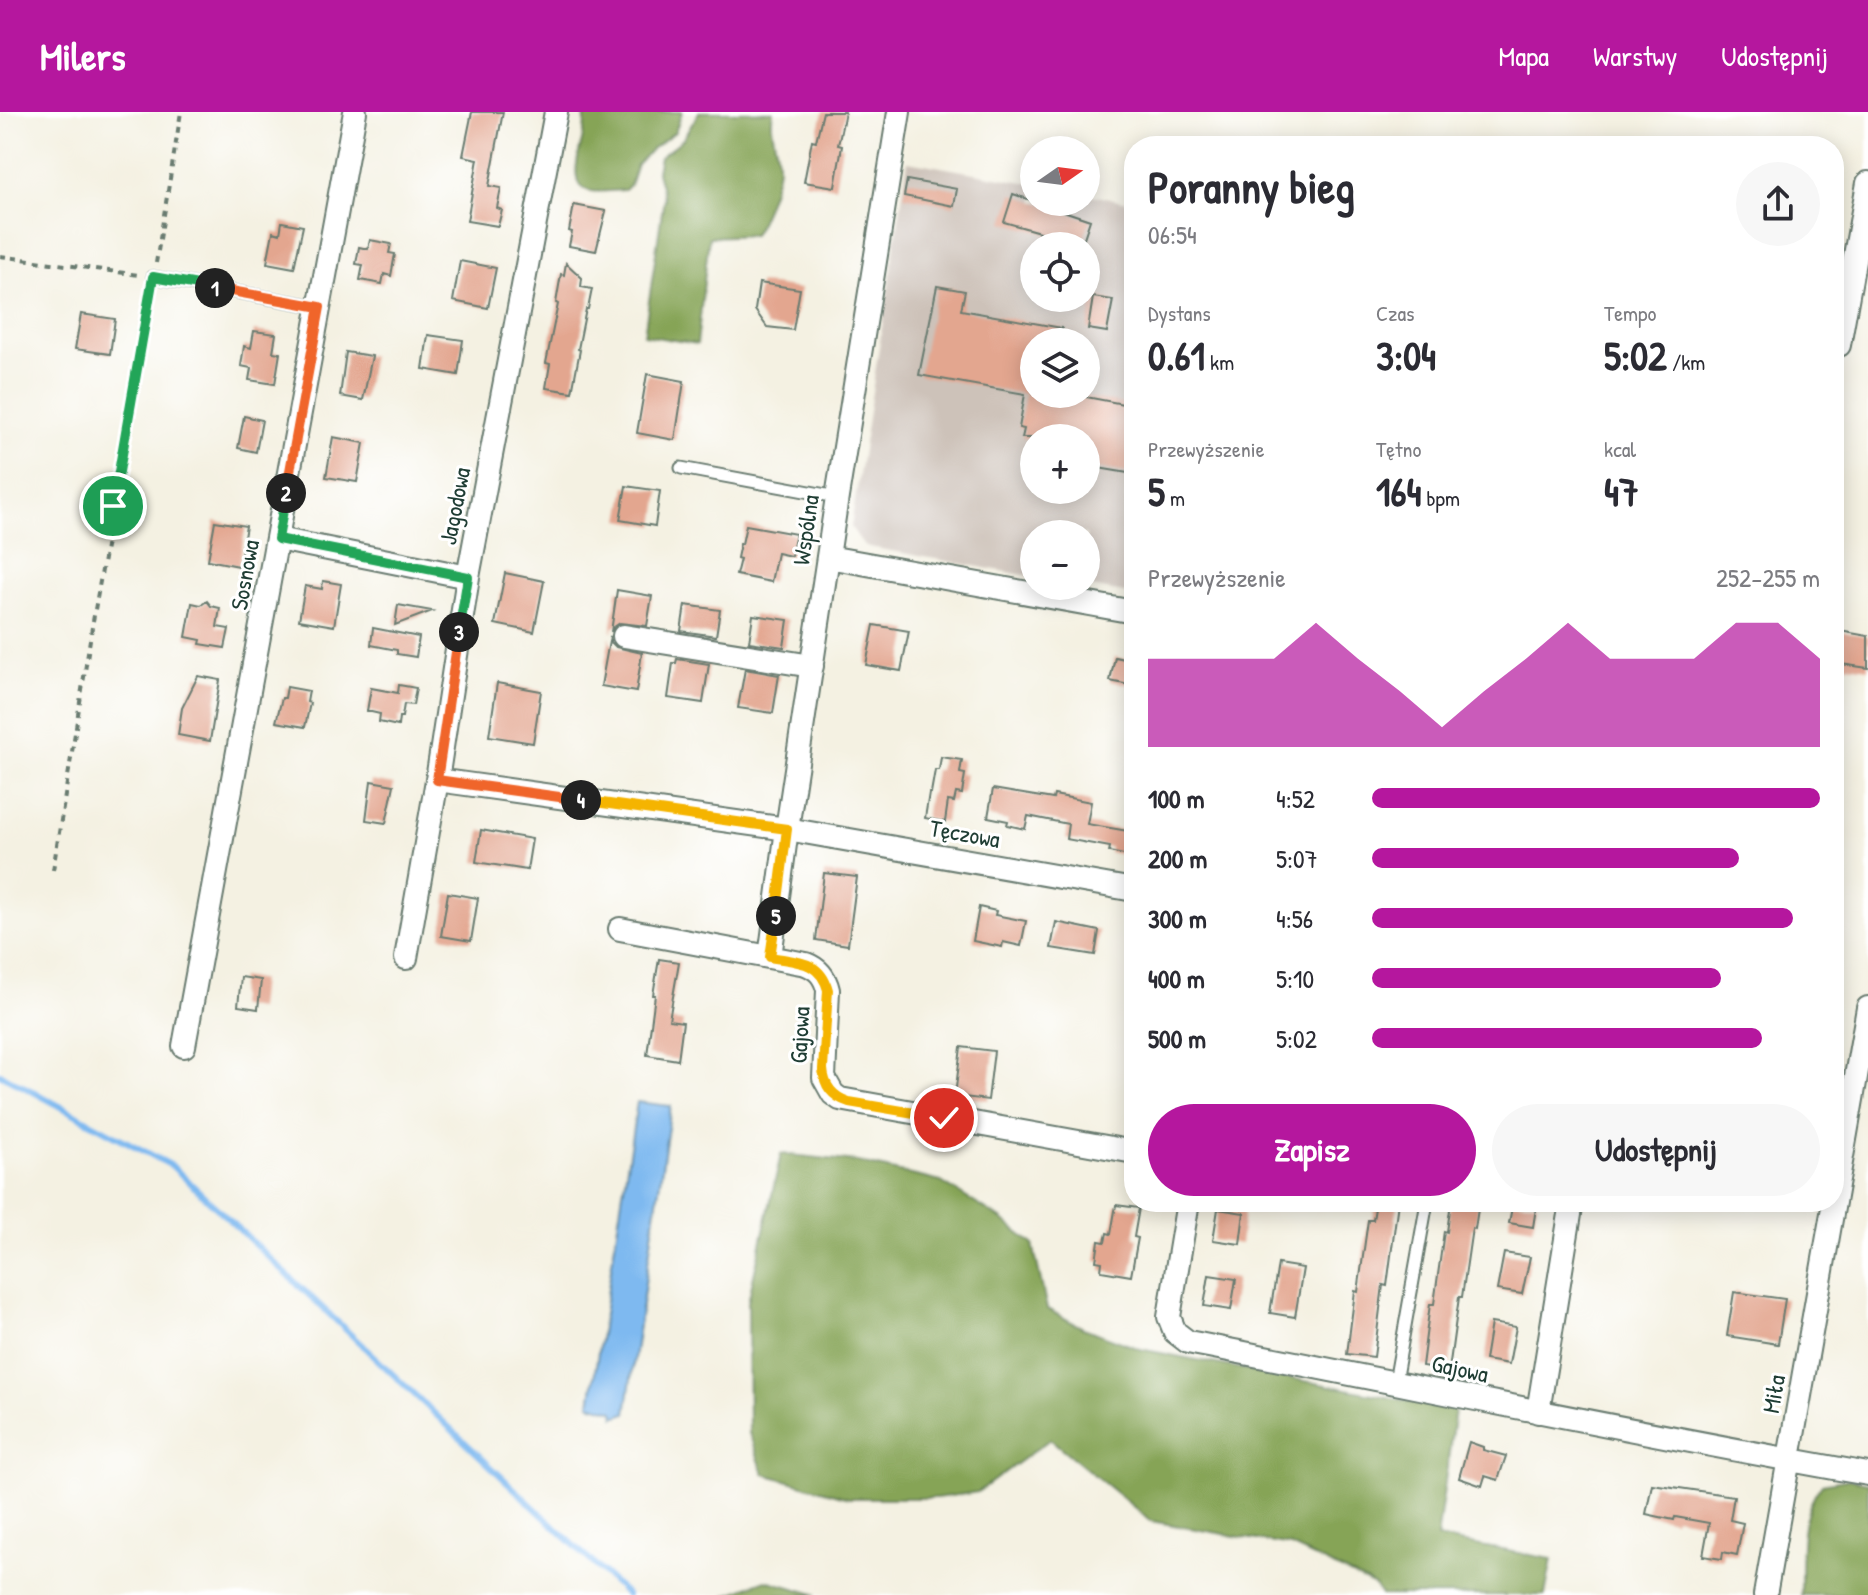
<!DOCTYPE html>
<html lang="pl">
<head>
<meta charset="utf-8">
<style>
	:root { --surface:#fff; --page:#f7f7f7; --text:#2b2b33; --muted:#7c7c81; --accent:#b5179e }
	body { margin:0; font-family:"Patrick Hand",sans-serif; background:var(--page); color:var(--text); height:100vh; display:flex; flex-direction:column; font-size:30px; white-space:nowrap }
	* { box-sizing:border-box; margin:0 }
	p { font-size:26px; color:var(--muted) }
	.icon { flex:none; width:44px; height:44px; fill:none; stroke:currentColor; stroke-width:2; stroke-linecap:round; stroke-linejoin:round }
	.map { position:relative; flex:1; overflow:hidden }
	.details { position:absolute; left:1124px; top:24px; width:720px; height:1076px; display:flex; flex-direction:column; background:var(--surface); border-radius:32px; box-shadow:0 4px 20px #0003 }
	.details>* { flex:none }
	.needle { width:52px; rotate:76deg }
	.controls { position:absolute; left:1020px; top:24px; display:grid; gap:16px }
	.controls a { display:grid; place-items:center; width:80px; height:80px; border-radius:50%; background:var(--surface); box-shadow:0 4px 20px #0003; font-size:40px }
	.pin { position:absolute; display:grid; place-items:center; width:68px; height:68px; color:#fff; margin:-34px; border:4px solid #fff; border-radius:50%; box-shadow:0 2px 8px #0007 }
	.km { position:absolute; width:40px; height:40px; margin:-20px; border-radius:50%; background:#222; color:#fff; font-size:22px; line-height:40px; text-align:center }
	.round { display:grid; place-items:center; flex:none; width:84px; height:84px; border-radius:42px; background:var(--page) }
	.summary { display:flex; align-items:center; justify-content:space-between; height:136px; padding:0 24px }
	h1 { font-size:44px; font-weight:700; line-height:60px }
	.figures { display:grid; grid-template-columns:repeat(3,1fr); gap:12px; height:136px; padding:8px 24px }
	.figures div { display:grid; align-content:center }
	.figures b { font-size:40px; font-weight:700 }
	.figures small { font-size:22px; font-weight:400 }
	.figures p { font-size:22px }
	.chart { height:224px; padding:16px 24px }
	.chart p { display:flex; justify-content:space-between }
	.chart svg { width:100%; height:144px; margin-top:8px; fill:var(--accent); opacity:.7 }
	.button { display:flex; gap:16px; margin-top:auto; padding:16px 24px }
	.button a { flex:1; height:92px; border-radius:48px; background:var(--accent); color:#fff; font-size:32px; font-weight:700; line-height:92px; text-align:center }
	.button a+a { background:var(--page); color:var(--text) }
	ul { padding:0 24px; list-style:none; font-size:26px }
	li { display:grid; grid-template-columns:128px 96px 1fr; align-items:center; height:60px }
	li i { height:20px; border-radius:10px; background:var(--accent) }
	header { display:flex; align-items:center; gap:48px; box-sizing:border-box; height:112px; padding:0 40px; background:var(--accent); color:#fff }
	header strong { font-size:38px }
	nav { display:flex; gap:44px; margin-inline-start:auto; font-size:28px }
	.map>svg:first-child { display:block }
	.industrial { fill:#cdc2b9; fill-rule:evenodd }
	.forest { fill:#86a457; stroke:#527046; stroke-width:2 }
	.water { fill:#7eb9f0; stroke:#4e7b92; stroke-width:2 }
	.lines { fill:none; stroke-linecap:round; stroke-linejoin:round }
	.stream { stroke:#7eb9f0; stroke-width:6 }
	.building { fill:#e3a68f }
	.lane-casing { stroke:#6a7c71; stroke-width:15 }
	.street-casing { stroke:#6a7c71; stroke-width:26 }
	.path { stroke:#6a7c71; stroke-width:4; stroke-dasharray:6 6; stroke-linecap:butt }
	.lane { stroke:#fff; stroke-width:11 }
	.street { stroke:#fff; stroke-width:22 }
	.split-1-casing { stroke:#fff; stroke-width:16 }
	.split-2-casing { stroke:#fff; stroke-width:16 }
	.split-3-casing { stroke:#fff; stroke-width:16 }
	.split-4-casing { stroke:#fff; stroke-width:16 }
	.split-5-casing { stroke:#fff; stroke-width:16 }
	.split-6-casing { stroke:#fff; stroke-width:16 }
	.split-1 { stroke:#22a559; stroke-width:10 }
	.split-2 { stroke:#f0652b; stroke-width:10 }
	.split-3 { stroke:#22a559; stroke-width:10 }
	.split-4 { stroke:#f0652b; stroke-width:10 }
	.split-5 { stroke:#f5b400; stroke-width:10 }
	.split-6 { stroke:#f5b400; stroke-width:10 }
	.labels { text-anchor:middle; stroke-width:6; stroke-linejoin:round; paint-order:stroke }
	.street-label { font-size:24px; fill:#1f3d34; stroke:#fff }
</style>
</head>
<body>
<header>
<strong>Milers</strong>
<nav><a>Mapa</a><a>Warstwy</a><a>Udostępnij</a></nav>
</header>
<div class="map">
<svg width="1868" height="1483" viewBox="0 0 1868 1483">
	<rect width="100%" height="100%" fill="#fff"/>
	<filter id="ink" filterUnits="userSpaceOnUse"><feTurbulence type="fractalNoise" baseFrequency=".0125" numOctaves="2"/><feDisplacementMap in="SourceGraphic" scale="16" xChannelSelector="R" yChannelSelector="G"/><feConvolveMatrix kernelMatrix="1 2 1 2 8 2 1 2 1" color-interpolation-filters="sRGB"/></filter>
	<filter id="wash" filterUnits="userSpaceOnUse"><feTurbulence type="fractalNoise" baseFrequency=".006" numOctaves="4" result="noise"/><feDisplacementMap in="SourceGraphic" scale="32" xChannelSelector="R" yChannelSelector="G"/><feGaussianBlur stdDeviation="1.8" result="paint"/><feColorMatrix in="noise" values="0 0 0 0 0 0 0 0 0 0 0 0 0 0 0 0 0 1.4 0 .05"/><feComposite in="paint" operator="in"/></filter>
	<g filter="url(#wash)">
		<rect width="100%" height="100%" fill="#f4f1e2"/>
		<path class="industrial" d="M908,49l126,23v18h52v-8l48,9v392l-48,-9v-52h-52v43l-170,-31 -13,-19zM1034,134h52v52h-52zM1034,230h52v52h-52zM1034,326h52v52h-52z"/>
		<path class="forest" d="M584,0h98l-7,20 -23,17 -15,15 -7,21 -5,5c-10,0 -28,4 -38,0 -21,-9 -5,-43 -3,-59 1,-6 1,-13 0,-19z
			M699,0h74c-4,17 4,33 5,51 1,16 -16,58 -25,72l-44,2 -12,107 -53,-9 20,-137 -7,-26 3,-15 23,-18z
			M781,1042l76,8 84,20 60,37 32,25 14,65 36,19 57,21 315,61 -18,128 115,21 -7,36h-164l-6,-9 -84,-40 -140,-25 -101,-82 -72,53 -42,6h-87l-85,-24 -15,-41 -1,-131z
			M1849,1367l19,4v112h-67c1,-38 -4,-79 21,-111z
			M766,1468l45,13 6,2h-91z"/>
		<path class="water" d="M637,990l34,4 -45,307 -11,4 -1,-6 -24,-7z"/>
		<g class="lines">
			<path class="stream" d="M0,962l172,92 455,429"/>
		</g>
		<g id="blocks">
			<path class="building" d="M472,0h31l-14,74 12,2 -4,20 5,2 -4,16 -31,-5 11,-62 -15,-3z
				M823,0h22l-7,33 4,1 -7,41 -31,-5 8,-42 4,1z
				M907,68l50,9 -3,17 -50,-10z
				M1013,82l77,26 -8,24 -78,-22z
				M574,93l32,6 -10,40 -27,-5 3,-14 -3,-1z
				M282,110l21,4 -9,42 -27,-5 6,-31 7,2z
				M370,128l21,4 -2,9 6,1 -4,22 -7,-2 -2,10 -22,-4 3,-15 -7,-1 3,-17 9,2z
				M460,149l36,7 -8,40 -35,-7z
				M566,151l16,15 -1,9 11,2 -4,20h-2l-8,40 2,1 -8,42 -26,-4 4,-24 -4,-1 12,-59 -2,-1 5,-29 3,1z
				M759,171l41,6 -7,41 -26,-3 -12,-17z
				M937,174l28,5 -4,19 101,18 -2,14h-26v52h52v3l48,9v68l-48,-8v-28h-64l2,-9 -5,-1 6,-34 -106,-19z
				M1093,185l20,3 -6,32 -19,-3z
				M81,202l34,5 -5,35 -35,-5z
				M254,219l22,3 -3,18 7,1 -5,31 -26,-4 2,-12 -10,-2 3,-20 7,2z
				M428,223l35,5 -5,35 -35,-6z
				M346,240l26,4 -9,44 -23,-4z
				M647,262l37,7 -9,59 -38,-7z
				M244,304l18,4 -6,32 -18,-4z
				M333,325l31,6 -7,39 -31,-5z
				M626,374l34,5 -5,35 -35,-6z
				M215,409l31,5 -7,40 -31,-6z
				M746,413l50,9 -5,22 -14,-3 -6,29 -35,-7 4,-16 -3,-1 3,-14h2z
				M505,461l39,8 -10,51 -39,-8z
				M323,469l18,3 -7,42 -35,-6 6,-34 17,3z
				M617,478l35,6 -5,30 -27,-3 -6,4 -3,5z
				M207,489l4,5 9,2 -3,19 12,2 -4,19 -25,-4 1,-4 -15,-3 6,-34 9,2z
				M398,493l34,6 -37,14z
				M685,493l35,5 -4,26 -35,-5z
				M753,503l35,5 -4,27 -35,-5z
				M874,513l35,6 -8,40 -35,-6z
				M373,516l46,9 -3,20 -19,-3v-4l-26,-5z
				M1834,518l34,6v32l-34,-5z
				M610,524l1,6 5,5 26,6 -6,39 -35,-6z
				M1115,545l19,4v25l-24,-5z
				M677,547l32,5 -6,39 -35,-5 5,-35h3z
				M745,557l34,6 -6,38 -35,-5z
				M198,564l22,4 -10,61 -32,-6 4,-27z
				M497,571l44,8 -8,52 -44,-7z
				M399,573l17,3 -3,17 -9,-1 -2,13h-3l-1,9 -19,-4 1,-8 -13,-3 4,-23 27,5z
				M287,575l22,4 -2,11 3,1 -5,24 -29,-5 6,-24h3z
				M941,645l21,3 -2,13 5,1 -3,20 -6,-1 -2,9 -6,-1 -3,21 -20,-4 4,-25h2l4,-23h4z
				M371,669l23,4 -8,38 -20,-3z
				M993,677l60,10 1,-4 37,7 -4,22 47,8v25l-25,-5 1,-5 -44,-8 2,-15 -40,-8 -3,13 -18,-4 1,-4 -20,-4z
				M481,718l51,9 -5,31 -51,-8z
				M824,761l33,4 -9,68 -32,-5z
				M448,781l30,5 -7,43 -30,-5z
				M979,795l17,4 -1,4 31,6 -5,25 -18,-4 -1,5 -29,-6z
				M1056,810l43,9 -4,24 -44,-7z
				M659,847l20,3 -10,58 14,2 -5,38 -31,-5 8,-60h-2z
				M241,865l20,3 -3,29 -20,-3z
				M961,935l33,4 -6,49 -33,-4z
				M1376,1090h22l-11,84 -4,-1 -9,72 -27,-3 8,-63 3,1 10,-72h5z
				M1451,1090h28l-4,27 -3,-1 -10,69h-3l-10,73 -27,-4 8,-62h4l10,-73 3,1z
				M1513,1090h24l-4,25 -24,-4z
				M1116,1093l23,3 -5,29 4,1 -7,38 -30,-5 1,-9 -6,-1 3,-20 6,1 2,-9 4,1z
				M1218,1097l26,4 -4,31 -27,-4z
				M1504,1141l26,4 -8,37 -25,-4z
				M1278,1152l25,4 -8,49 -25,-4z
				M1209,1163l27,4 -5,31 -27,-4z
				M1734,1180l51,7 -7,45 -51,-8z
				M1491,1211l25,4 -7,37 -24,-4z
				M1469,1330l14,5v3l23,6 -8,24 -13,-4 -3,10 -23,-8z
				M1652,1372l82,12 -4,24 13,3 -6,32 -14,-3 -1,7 -19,-3 6,-33 -34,-6 -1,3 -28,-6z"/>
		</g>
	</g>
	<g filter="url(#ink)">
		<use href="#blocks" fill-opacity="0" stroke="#6a7c71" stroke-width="2"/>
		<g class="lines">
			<defs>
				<path id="lane" d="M153,165l167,30
					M681,356l156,29
					M1395,1270l32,-180"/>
				<path id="street" d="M1839,233l29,-162
					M278,427l190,38
					M828,445l306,55
					M624,524l188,30
					M437,668l350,49 347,61
					M620,817l186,35c13,5 19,13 22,26l-4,88 9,16 7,5 294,53
					M770,845l17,-128 50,-332 62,-385
					M406,846l31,-178 31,-203 88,-465
					M184,934l171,-934
					M1188,1090l-19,115 6,15 13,10c227,44 453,92 680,132
					M1834,1090l34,-194
					M1538,1300l34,-210
					M1765,1483l69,-393"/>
			</defs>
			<use href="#lane" class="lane-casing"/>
			<use href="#street" class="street-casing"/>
			<path class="path" d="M0,144l139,19
				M156,151l25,-151
				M53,758l40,-249 58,-329"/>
			<use href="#lane" class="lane"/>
			<use href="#street" class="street"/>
		</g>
	</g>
	<g class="lines" filter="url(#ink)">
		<defs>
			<path id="split-1" d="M113,394l40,-229 62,11"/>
			<path id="split-2" d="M215,176l105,19 -34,186"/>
			<path id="split-3" d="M286,381l-8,46 190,38 -9,55"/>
			<path id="split-4" d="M459,520l-22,148 144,20"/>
			<path id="split-5" d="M581,688l206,29 -11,87"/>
			<path id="split-6" d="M776,804l-6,41c26,5 50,3 58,33l-5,79c1,17 10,28 26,33l95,16"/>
		</defs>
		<use href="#split-1" class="split-1-casing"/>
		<use href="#split-2" class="split-2-casing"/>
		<use href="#split-3" class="split-3-casing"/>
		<use href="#split-4" class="split-4-casing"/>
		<use href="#split-5" class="split-5-casing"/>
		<use href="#split-6" class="split-6-casing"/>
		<use href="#split-1" class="split-1"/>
		<use href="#split-2" class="split-2"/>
		<use href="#split-3" class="split-3"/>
		<use href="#split-4" class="split-4"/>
		<use href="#split-5" class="split-5"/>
		<use href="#split-6" class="split-6"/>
	</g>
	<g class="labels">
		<g class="street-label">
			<text transform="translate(455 394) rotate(-79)" y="8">Jagodowa</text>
			<text transform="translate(806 418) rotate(-82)" y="8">Wspólna</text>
			<text transform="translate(245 463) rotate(-80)" y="8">Sosnowa</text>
			<text transform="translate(965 722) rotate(10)" y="8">Tęczowa</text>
			<text transform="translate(800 923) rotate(-87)" y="8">Gajowa</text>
			<text transform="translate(1460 1257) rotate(12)" y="8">Gajowa</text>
			<text transform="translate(1774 1282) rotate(-80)" y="8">Miła</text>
		</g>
	</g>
</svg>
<div class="controls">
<a><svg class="needle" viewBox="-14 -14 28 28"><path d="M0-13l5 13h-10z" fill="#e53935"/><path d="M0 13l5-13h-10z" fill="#7c7c81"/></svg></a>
<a><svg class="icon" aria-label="locate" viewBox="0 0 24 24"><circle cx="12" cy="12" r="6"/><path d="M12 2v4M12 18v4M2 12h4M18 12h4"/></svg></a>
<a><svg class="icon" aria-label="layers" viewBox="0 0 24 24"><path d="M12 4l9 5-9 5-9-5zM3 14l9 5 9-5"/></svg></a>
<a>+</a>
<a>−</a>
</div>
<div class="pin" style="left:113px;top:394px;background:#1e9e55"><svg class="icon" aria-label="arrive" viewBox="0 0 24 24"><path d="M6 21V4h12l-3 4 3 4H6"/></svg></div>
<div class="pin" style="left:944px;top:1006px;background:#d93025"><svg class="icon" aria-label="check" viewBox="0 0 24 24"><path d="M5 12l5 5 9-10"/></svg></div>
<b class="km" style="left:215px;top:176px">1</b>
<b class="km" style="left:286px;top:381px">2</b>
<b class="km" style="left:459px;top:520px">3</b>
<b class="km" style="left:581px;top:688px">4</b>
<b class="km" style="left:776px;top:804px">5</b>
<section class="details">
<div class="summary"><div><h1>Poranny bieg</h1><p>06:54</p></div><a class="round"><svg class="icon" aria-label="share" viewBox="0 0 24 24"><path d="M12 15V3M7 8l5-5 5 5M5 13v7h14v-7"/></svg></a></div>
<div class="figures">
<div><p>Dystans</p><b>0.61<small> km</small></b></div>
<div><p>Czas</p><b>3:04</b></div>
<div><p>Tempo</p><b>5:02<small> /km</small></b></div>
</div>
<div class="figures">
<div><p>Przewyższenie</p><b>5<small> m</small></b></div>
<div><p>Tętno</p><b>164<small> bpm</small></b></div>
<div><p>kcal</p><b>47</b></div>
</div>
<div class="chart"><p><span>Przewyższenie</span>252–255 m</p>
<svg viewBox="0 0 160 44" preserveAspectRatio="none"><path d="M0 44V17L10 17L20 17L30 17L40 6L50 17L60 27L70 38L80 27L90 17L100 6L110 17L120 17L130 17L140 6L150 6L160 17V44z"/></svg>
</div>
<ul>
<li><b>100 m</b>4:52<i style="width:100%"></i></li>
<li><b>200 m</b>5:07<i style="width:82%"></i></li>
<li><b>300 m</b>4:56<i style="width:94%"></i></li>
<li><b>400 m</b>5:10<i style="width:78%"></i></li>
<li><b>500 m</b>5:02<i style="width:87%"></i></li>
</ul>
<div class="button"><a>Zapisz</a><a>Udostępnij</a></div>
</section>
</div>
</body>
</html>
